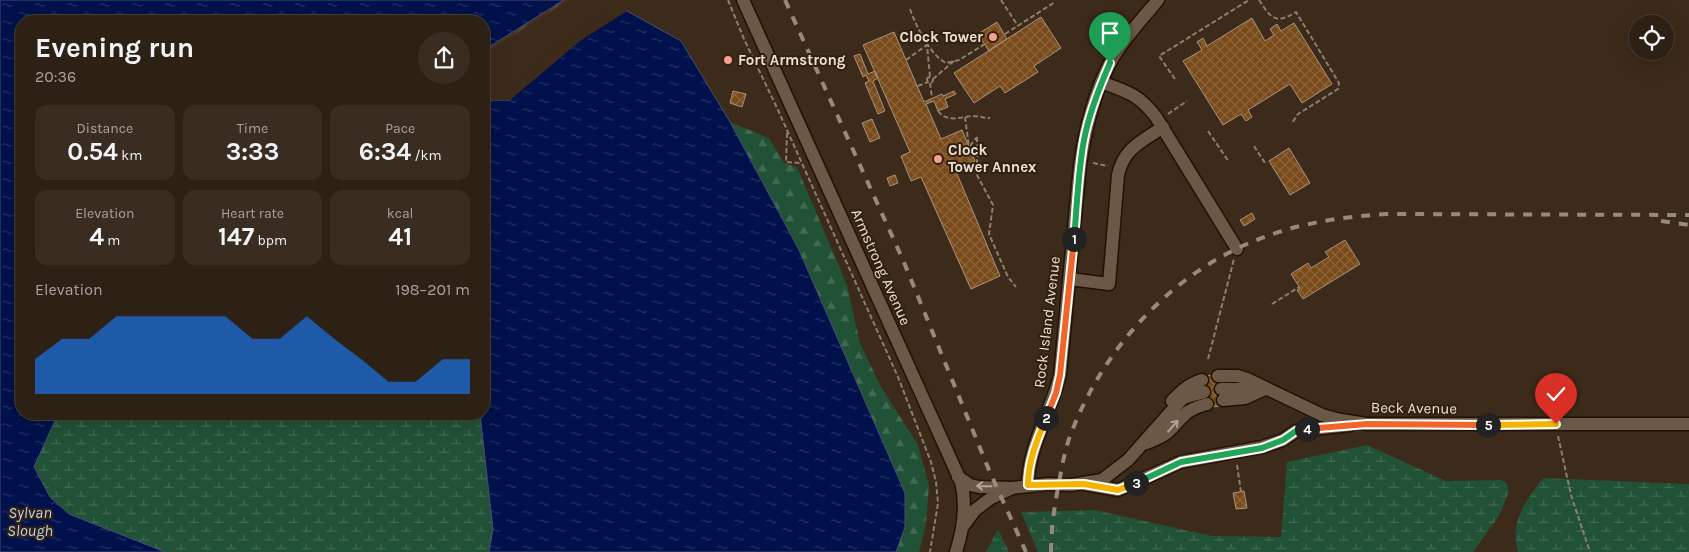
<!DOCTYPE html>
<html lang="en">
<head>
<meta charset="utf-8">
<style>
	:root { --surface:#2d2014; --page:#392d22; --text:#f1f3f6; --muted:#a7a3a0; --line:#483e34; --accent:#1a73e8 }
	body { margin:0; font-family:Karla,sans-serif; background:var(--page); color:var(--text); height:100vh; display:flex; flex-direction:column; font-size:19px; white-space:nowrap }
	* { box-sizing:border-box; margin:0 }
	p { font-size:16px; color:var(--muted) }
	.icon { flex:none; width:28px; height:28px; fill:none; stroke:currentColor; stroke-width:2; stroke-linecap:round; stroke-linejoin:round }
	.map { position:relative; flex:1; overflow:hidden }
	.panel { position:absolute; left:15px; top:15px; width:475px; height:405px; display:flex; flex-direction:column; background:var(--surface); border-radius:20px; box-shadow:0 5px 20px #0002,0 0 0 1px var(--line) }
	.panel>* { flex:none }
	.fabs { position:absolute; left:1629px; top:15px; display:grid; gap:10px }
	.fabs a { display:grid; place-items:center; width:45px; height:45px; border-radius:50%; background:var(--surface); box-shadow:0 5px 20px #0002,0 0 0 1px var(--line); font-size:25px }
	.pin { position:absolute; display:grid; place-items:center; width:42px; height:42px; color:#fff; margin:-51px -21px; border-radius:50% 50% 50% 0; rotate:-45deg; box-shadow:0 0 5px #0007 }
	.pin .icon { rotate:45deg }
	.km { position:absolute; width:25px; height:25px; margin:-12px; border-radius:50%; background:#222; color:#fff; font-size:14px; line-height:25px; text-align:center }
	.round { display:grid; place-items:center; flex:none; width:52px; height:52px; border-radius:26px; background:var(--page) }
	.summary { display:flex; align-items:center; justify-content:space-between; height:85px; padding:0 20px }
	h1 { font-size:28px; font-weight:700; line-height:38px }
	.metrics { display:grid; grid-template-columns:repeat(3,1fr); gap:8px; height:85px; padding:5px 20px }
	.metrics div { display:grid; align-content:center; border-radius:12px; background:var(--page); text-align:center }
	.metrics b { font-size:25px; font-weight:700 }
	.metrics small { font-size:14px; font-weight:400 }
	.metrics p { font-size:14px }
	.chart { height:140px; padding:10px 20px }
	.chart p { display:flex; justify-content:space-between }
	.chart svg { width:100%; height:90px; margin-top:5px; fill:var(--accent); opacity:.7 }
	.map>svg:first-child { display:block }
	.industrial { fill:url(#industrial-furrows) }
	.forest { fill:url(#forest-firs) }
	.wetland { fill:url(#wetland-marsh) }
	.water { fill:url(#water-ripples); stroke:#474f75 }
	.pier { fill:#3c2a1a }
	.building { fill:url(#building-cross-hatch); stroke:#a8927f }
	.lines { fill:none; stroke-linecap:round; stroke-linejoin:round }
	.minor-casing { stroke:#221204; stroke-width:15 }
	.path { stroke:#8d7e70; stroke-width:2; stroke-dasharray:5 2.5; stroke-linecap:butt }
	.minor { stroke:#6c5846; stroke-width:12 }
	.rail { stroke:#98897d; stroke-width:4; stroke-dasharray:9 9; stroke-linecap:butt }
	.oneway { stroke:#b3a396 }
	.split-1-casing { stroke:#fff; stroke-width:10 }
	.split-2-casing { stroke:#fff; stroke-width:10 }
	.split-3-casing { stroke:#fff; stroke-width:10 }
	.split-4-casing { stroke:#fff; stroke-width:10 }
	.split-5-casing { stroke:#fff; stroke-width:10 }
	.split-6-casing { stroke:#fff; stroke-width:10 }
	.split-1 { stroke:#22a559; stroke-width:6 }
	.split-2 { stroke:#f0652b; stroke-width:6 }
	.split-3 { stroke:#f5b400; stroke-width:6 }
	.split-4 { stroke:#22a559; stroke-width:6 }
	.split-5 { stroke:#f0652b; stroke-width:6 }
	.split-6 { stroke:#f5b400; stroke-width:6 }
	.poi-dot { fill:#f59d8f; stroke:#322010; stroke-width:2 }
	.labels { text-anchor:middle; stroke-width:4; stroke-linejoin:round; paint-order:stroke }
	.poi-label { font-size:15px; font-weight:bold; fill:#ede1d7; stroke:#322010; text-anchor:start }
	.street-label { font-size:15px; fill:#ede1d7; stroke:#322010 }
	.water-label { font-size:16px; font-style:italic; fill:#bacff4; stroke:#322010 }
</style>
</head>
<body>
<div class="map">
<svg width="1689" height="552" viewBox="0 0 1689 552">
	<defs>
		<pattern id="industrial-furrows" width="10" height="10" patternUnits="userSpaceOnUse" patternTransform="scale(1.25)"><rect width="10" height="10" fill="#48311c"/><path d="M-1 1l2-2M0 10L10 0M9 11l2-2" fill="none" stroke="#634f3c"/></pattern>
		<pattern id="forest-firs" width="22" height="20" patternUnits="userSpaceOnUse" patternTransform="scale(1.25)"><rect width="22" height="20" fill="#215136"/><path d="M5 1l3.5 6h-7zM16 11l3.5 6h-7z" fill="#426a52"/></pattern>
		<pattern id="wetland-marsh" width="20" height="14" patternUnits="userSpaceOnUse" patternTransform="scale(1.25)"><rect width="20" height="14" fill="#215136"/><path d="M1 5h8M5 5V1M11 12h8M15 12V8" fill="none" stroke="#426a52"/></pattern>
		<pattern id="water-ripples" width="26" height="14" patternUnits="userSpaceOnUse" patternTransform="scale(1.25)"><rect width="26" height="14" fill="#00114b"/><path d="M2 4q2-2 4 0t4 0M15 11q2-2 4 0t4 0" fill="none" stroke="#263364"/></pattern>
		<pattern id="building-cross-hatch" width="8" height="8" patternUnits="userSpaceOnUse" patternTransform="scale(1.25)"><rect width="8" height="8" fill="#794a1a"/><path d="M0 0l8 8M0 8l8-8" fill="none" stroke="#8c643b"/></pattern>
	</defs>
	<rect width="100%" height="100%" fill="#3c2a1a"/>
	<path class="industrial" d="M564,0h5l-85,54v-4z"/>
	<path class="forest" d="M730,122l39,16 15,25 13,4 50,118 13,58 20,42 38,60 11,41 -3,38 -7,28h-23l9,-25 -106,-277z"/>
	<path class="wetland" d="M484,101l59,451h-440l-47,-21 -56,-122 21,5h463z
		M1367,445l79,36 56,-1 5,4 2,8 -10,24 -26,36h-435l-17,-40 74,-2 117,26 69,1 6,-75z
		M1543,478l146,6v68h-171c-9,-30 8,-51 25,-74z
		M998,529l11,23h-23z"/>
	<path class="water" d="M0,0h564l-80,50v-29h-463v393h37l-24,53 16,30 19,17 96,38h-165z
		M610,11h17l54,30 49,81 69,128 106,243v34l-9,25h-407l4,-23 -13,-115h4v-313l26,-1 27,-35z"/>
	<path class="pier" d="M609,9h16l2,2 -47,30 -70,59 -26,1v-3h24l27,-34z"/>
	<path class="building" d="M1041,17l20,31 -27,18 4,6 -33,21 -5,-7 -26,17 -20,-30z
		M1252,18l13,23 9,-6 -4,-6 7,-5 4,7 13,-8 38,61 -30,19 -12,-19 -42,26 4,7 -6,4 -5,-7 -18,11 -40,-64 19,-11 -5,-8 6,-4 4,8z
		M997,22l10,17 -18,12 -11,-17z
		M894,32l30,70 18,-8 1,2 11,-5 2,3 -11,5 3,8 -10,4 -4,-10 -8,3 15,35 21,-9 13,31 -20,8 45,107 -29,13 -50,-112 -10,4 -10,-25 9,-4 -47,-107z
		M860,54l8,20 7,-3 3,7 -5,3 12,30 -7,3 -13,-31 4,-2 -3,-6 -3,2 -9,-21z
		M733,91l13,3 -4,13 -12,-4z
		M872,119l8,19 -10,4 -8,-19z
		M1289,148l21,35 -20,12 -21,-34z
		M895,175l3,8 -8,3 -3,-8z
		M1252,213l3,6 -11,7 -4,-6z
		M1345,240l15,24 -57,35 -6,-9 3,-2 -9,-14 17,-11 3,5 18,-11 -4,-5z
		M1218,374l6,31 -17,3 -6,-31z
		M1244,491l3,17 -11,1 -3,-16z"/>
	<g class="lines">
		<defs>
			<path id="minor" d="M743,0l218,482c6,23 2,48 -5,70
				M1101,82c27,10 37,12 55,35l81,132
				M1070,279l39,5 9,-109c6,-27 23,-33 45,-48
				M1218,376h20l9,3 75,36 19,5 26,4h322
				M1221,389h39
				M1223,400l22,-2 20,-9
				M1172,401c9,-10 17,-17 30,-21
				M1147,443c6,-3 16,-6 21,-11 17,-16 14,-21 39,-28
				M958,477l12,8 9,2 33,1
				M1084,484l34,6 63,-28 81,-15 21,-7 13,-9 54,-6
				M1028,485c0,-38 23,-73 32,-110l20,-210c5,-34 13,-69 29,-100 11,-22 33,-46 49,-65
				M964,525l11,-15 16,-12 21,-10 36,-4 23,1 31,-5 26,-20 55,-62 21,-6"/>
		</defs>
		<use href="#minor" class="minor-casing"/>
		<path class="path" d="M728,0l16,39 34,71 120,267 33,85 5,20 2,21 -8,49
			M1001,0l17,26
			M1259,0c12,18 16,25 37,12l43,71 -1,6 -40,25 -6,9
			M910,9c6,17 20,46 36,54l13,-3 26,-16
			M1005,34l50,-32
			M906,60l21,-15 3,32
			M927 80a3 3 0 1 1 6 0a3 3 0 1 1-6 0Z
			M933,79l21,-18
			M1175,79l-16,-23 90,-56
			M930,83l2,15
			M918,86l10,-4
			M938,111c9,12 22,6 35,5 6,0 11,2 17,2
			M1168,114l19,-13
			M965,117l4,30
			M1208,131l21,31
			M787,133l-1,29 15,1
			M977,137v38l16,30 -4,29 19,43 8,10
			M970,146l7,-9
			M1254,146l11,17
			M1093,163l15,3
			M1272,304l27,-17
			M1208,359l26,-100
			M1558,436l13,59 19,57
			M1237,465l4,27"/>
		<use href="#minor" class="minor"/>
		<path class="rail" d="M785,0l118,260 86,210 37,82
			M1661,221l28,4
			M1051,552c0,-22 3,-43 7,-64 4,-21 7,-42 16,-62 32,-79 95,-148 173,-182 45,-20 91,-27 140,-30l302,1"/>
	</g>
	<defs><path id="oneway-shaft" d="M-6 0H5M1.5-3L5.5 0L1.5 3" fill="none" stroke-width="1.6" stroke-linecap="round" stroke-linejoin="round" transform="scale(1.25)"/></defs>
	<g class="oneway">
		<use href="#oneway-shaft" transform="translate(1173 426) rotate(-49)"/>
		<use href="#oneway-shaft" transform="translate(984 486) rotate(-179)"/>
	</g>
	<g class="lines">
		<defs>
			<path id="split-1" d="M1074,239c3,-33 4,-67 10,-99 5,-27 15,-52 26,-77"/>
			<path id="split-2" d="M1046,418l10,-25 4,-18 14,-136"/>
			<path id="split-3" d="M1046,418c-9,22 -18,43 -18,67l56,-1 34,6 18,-7"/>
			<path id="split-4" d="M1136,483l45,-21 81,-14 21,-8 13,-9 11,-2"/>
			<path id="split-5" d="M1307,429l60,-5 121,1"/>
			<path id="split-6" d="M1488,425l68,-1"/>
		</defs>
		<use href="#split-1" class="split-1-casing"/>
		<use href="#split-2" class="split-2-casing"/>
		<use href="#split-3" class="split-3-casing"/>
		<use href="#split-4" class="split-4-casing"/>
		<use href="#split-5" class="split-5-casing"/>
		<use href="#split-6" class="split-6-casing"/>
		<use href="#split-1" class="split-1"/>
		<use href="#split-2" class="split-2"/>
		<use href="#split-3" class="split-3"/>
		<use href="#split-4" class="split-4"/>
		<use href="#split-5" class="split-5"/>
		<use href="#split-6" class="split-6"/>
	</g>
	<g class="poi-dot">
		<circle cx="993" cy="37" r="5"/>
		<circle cx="728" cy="60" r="5"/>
		<circle cx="938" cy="159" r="5"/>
	</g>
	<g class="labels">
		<g class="poi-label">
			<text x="983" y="42" text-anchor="end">Clock Tower</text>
			<text x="738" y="65">Fort Armstrong</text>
			<text x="948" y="155">Clock<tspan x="948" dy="17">Tower Annex</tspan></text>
		</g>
		<g class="street-label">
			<text transform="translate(881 267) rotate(66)" y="5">Armstrong Avenue</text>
			<text transform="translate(1047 322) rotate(-83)" y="5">Rock Island Avenue</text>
			<text transform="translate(1414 408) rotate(1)" y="5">Beck Avenue</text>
		</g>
		<g class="water-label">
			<text x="30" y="518">Sylvan<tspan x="30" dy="18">Slough</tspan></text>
		</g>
	</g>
</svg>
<div class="fabs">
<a><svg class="icon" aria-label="locate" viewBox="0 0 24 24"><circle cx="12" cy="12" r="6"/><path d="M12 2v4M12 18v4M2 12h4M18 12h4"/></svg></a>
</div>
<div class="pin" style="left:1110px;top:63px;background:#1e9e55"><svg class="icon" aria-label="arrive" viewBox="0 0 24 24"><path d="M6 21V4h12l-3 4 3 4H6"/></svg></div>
<div class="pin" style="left:1556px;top:424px;background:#d93025"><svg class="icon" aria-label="check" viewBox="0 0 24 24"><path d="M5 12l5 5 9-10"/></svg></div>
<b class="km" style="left:1074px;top:239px">1</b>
<b class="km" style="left:1046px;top:418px">2</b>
<b class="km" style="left:1136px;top:483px">3</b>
<b class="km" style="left:1307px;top:429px">4</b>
<b class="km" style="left:1488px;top:425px">5</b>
<section class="panel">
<div class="summary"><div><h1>Evening run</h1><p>20:36</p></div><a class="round"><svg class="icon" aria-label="share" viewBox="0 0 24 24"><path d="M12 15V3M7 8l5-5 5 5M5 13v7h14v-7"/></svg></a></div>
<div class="metrics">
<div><p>Distance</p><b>0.54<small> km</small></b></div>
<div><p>Time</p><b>3:33</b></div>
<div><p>Pace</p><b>6:34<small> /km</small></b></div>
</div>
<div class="metrics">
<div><p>Elevation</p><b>4<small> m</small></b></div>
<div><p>Heart rate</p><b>147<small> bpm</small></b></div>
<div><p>kcal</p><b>41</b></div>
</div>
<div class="chart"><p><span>Elevation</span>198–201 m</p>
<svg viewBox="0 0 160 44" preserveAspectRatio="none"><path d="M0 44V27L10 17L20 17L30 6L40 6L50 6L60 6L70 6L80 17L90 17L100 6L110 17L120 27L130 38L140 38L150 27L160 27V44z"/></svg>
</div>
</section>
</div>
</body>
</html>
